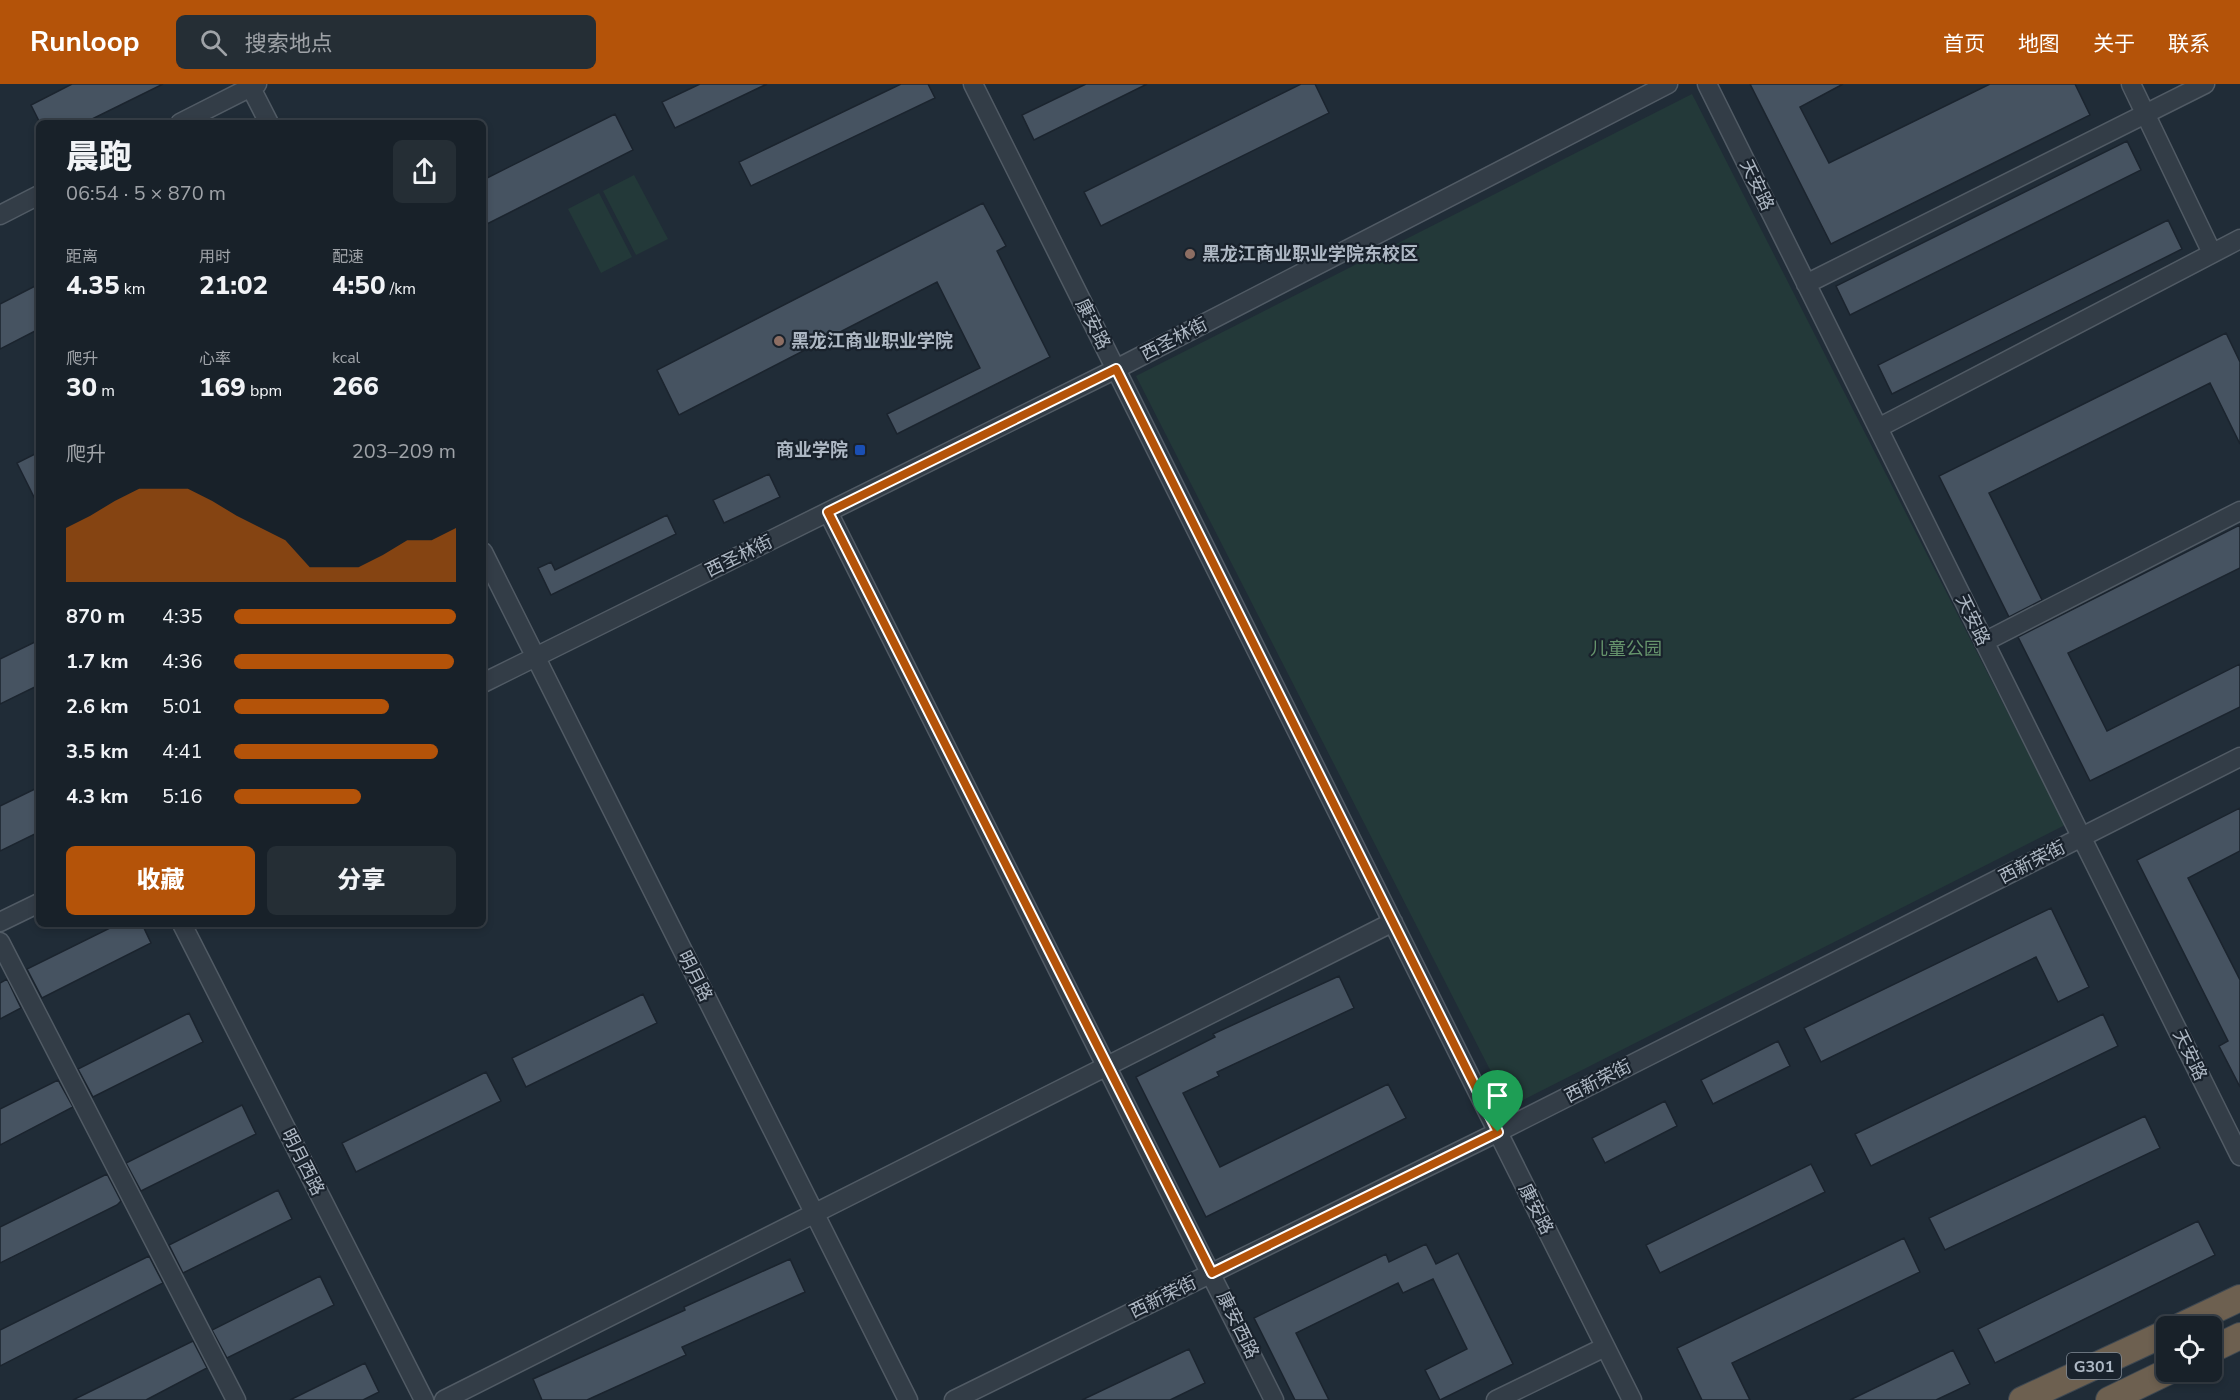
<!DOCTYPE html>
<html lang="zh">
<head>
<meta charset="utf-8">
<style>
	:root { --surface:#182129; --page:#252e35; --text:#f1f3f6; --muted:#9fa3a8; --line:#363e46; --accent:#b45309 }
	body { margin:0; font-family:"Nunito Sans","Noto Sans SC",sans-serif; background:var(--page); color:var(--text); height:100vh; display:flex; flex-direction:column; font-size:22px; white-space:nowrap }
	* { box-sizing:border-box; margin:0 }
	p { font-size:20px; color:var(--muted) }
	.icon { flex:none; width:33px; height:33px; fill:none; stroke:currentColor; stroke-width:2; stroke-linecap:round; stroke-linejoin:round }
	.map { position:relative; flex:1; overflow:hidden }
	.panel { position:absolute; left:36px; top:36px; width:450px; height:807px; display:flex; flex-direction:column; background:var(--surface); border-radius:9px; box-shadow:0 3px 9px #0003,0 0 0 2px var(--line) }
	.panel>* { flex:none }
	.controls { position:absolute; left:2156px; top:1232px; display:grid; gap:12px }
	.controls a { display:grid; place-items:center; width:66px; height:66px; border-radius:9px; background:var(--surface); box-shadow:0 3px 9px #0003,0 0 0 2px var(--line); font-size:30px }
	.pin { position:absolute; display:grid; place-items:center; width:51px; height:51px; color:#fff; margin:-62px -26px; border-radius:50% 50% 50% 0; rotate:-45deg; box-shadow:0 0 6px #0007 }
	.pin .icon { rotate:45deg }
	.round { display:grid; place-items:center; flex:none; width:63px; height:63px; border-radius:9px; background:var(--page) }
	.headline { display:flex; align-items:center; justify-content:space-between; height:102px; padding:0 30px }
	h1 { font-size:33px; font-weight:800; line-height:45px }
	.figures { display:grid; grid-template-columns:repeat(3,1fr); gap:9px; height:102px; padding:6px 30px }
	.figures div { display:grid; align-content:center }
	.figures b { font-size:26px; font-weight:800 }
	.figures small { font-size:16px; font-weight:400 }
	.figures p { font-size:16px }
	.chart { height:168px; padding:12px 30px }
	.chart p { display:flex; justify-content:space-between }
	.chart svg { width:100%; height:108px; margin-top:6px; fill:var(--accent); opacity:.7 }
	.primary-button { display:flex; gap:12px; margin-top:auto; padding:12px 30px }
	.primary-button a { flex:1; height:69px; border-radius:9px; background:var(--accent); color:#fff; font-size:24px; font-weight:800; line-height:69px; text-align:center }
	.primary-button a+a { background:var(--page); color:var(--text) }
	ul { padding:0 30px; list-style:none; font-size:20px }
	li { display:grid; grid-template-columns:96px 72px 1fr; align-items:center; height:45px }
	li i { height:15px; border-radius:8px; background:var(--accent) }
	header { display:flex; align-items:center; gap:36px; box-sizing:border-box; height:84px; padding:0 30px; background:var(--accent); color:#fff }
	header strong { font-size:28px }
	nav { display:flex; gap:33px; margin-inline-start:auto; font-size:21px }
	.search { width:420px; height:54px; background:var(--page); display:flex; align-items:center; gap:15px; box-sizing:border-box; padding:0 21px; border-radius:9px; color:var(--muted); font-size:22px }
	.map>svg:first-child { display:block }
	.green { fill:#233939 }
	.building { fill:#465361; stroke:#1b242e; stroke-width:1.5 }
	.lines { fill:none; stroke-linecap:round; stroke-linejoin:round }
	.minor-casing { stroke:#515b65; stroke-width:21 }
	.highway-casing { stroke:#3e4852; stroke-width:28 }
	.minor { stroke:#333d47; stroke-width:18 }
	.highway { stroke:#6d6050; stroke-width:26 }
	.route-casing { stroke:#fff; stroke-width:12 }
	.route { stroke:#b45309; stroke-width:8 }
	.education-dot { fill:#8d6e63; stroke:#19222c; stroke-width:2 }
	.transit-dot { fill:#1a4fb4; stroke:#19222c; stroke-width:2 }
	.labels { text-anchor:middle; stroke-width:4.5; stroke-linejoin:round; paint-order:stroke }
	.shield { fill:#19222c; stroke:#818b96; stroke-width:1.5 }
	.shield-label { font-size:16px; font-weight:bold; fill:#aeb8c4 }
	.street-label { font-size:18px; fill:#aeb8c4; stroke:#19222c }
	.poi-label { font-size:18px; font-weight:bold; fill:#aeb8c4; stroke:#19222c; text-anchor:start }
	.park-label { font-size:18px; fill:#66946c; stroke:#19222c }
</style>
</head>
<body>
<header>
<strong>Runloop</strong>
<div class="search"><svg class="icon" aria-label="search" viewBox="0 0 24 24"><circle cx="10" cy="10" r="6"/><path d="M15 15l6 6"/></svg>搜索地点</div>
<nav><a>首页</a><a>地图</a><a>关于</a><a>联系</a></nav>
</header>
<div class="map">
<svg width="2240" height="1316" viewBox="0 0 2240 1316">
	<rect width="100%" height="100%" fill="#202c37"/>
	<path class="green" d="M1692,10l373,731 -556,282 -373,-731z
		M634,91l34,64 -32,16 -33,-64z
		M599,109l33,64 -31,16 -33,-64z"/>
	<path class="building" d="M72,0h91l-79,39h-44l-9,-18z
		M700,0h67l-92,44 -13,-26z
		M901,0h27l7,14 -184,88 -12,-24z
		M1086,0h61l-113,56 -12,-25z
		M1301,0h14l14,29 -228,113 -17,-34z
		M1750,0h93l-43,23 29,56 161,-79h85l15,31 -259,129z
		M615,30l18,36 -150,76v-46z
		M2127,57l14,29 -291,145 -14,-29z
		M983,119l23,43 -9,5 53,106 -153,77 -10,-20 93,-46 -43,-86 -258,133 -22,-45z
		M2168,136l14,29 -290,145 -14,-29z
		M39,200v45l-39,20v-45z
		M2226,249l14,29v82l-30,-61 -221,110 53,107 -33,17 -70,-141z
		M39,368v55l-22,-44z
		M769,390l11,23 -56,26 -11,-23z
		M667,431l9,19 -125,61 -13,-27 13,-6 4,8z
		M2240,441v43l-172,85 39,78 133,-67v43l-150,74 -72,-144z
		M39,556v45l-39,19v-45z
		M39,703v45l-39,19v-45z
		M2240,724v43l-52,27 52,102v107l-21,-41 9,-5 -91,-181z
		M2051,824l38,79 -31,15 -22,-45 -215,105 -17,-34z
		M118,840h24l9,19 -109,55 -15,-29z
		M1339,892l15,32 -137,64 2,4 -36,17 37,74 168,-83 18,34 -200,99 -70,-140 79,-40 -2,-3z
		M7,895l14,29 -21,11v-36z
		M643,910l14,29 -131,64 -14,-29z
		M189,929l14,29 -110,55 -15,-28z
		M2103,930l15,32 -247,120 -16,-32z
		M1778,957l12,25 -77,38 -12,-24z
		M486,988l15,29 -145,71 -14,-29z
		M58,996l15,27 -73,38v-36z
		M1665,1017l12,25 -72,37 -13,-25z
		M242,1021l14,29 -115,57 -15,-28z
		M2145,1032l15,32 -215,102 -16,-32z
		M1811,1080l14,28 -165,81 -14,-28z
		M107,1090l14,27 -4,4 -117,58v-36z
		M278,1106l14,29 -109,54 -14,-28z
		M2198,1137l17,34 -220,108 -17,-34z
		M1904,1154l16,34 -188,91 18,37h-48l-25,-52z
		M1426,1160l10,20 22,-11 55,111 -73,36 -15,-30 42,-21 -34,-70 -30,14 -5,-10 -102,50 33,67h-34l-41,-82 132,-64 3,8z
		M149,1172l14,27 -163,83v-36z
		M790,1175l15,33 -123,55 4,8 -99,45h-45l-9,-21 152,-69 -1,-3z
		M320,1192l14,29 -107,53 -15,-28z
		M193,1257l14,27 -61,32h-73z
		M1189,1265l16,34 -35,17h-88z
		M1953,1266l17,34 -34,16h-86z
		M365,1279l14,29 -16,8h-73z"/>
	<g class="lines">
		<defs>
			<path id="minor" d="M249,0l20,39
				M973,0l659,1316
				M1707,0l533,1072
				M2131,0l81,169
				M180,39l77,-39
				M0,131l39,-20
				M1806,200l399,-200
				M1878,344l362,-189
				M828,428l446,888
				M483,468l425,848
				M1984,558l256,-131
				M483,599l633,-314 552,-285
				M0,838l39,-19
				M182,840l242,476
				M0,858l236,458
				M444,1316l949,-478
				M954,1316l544,-268 742,-375
				M1496,1316l109,-53"/>
			<path id="highway" d="M2181,1242l59,-28
				M2211,1266l29,-14
				M2022,1316l144,-67
				M2109,1316l60,-29"/>
		</defs>
		<use href="#minor" class="minor-casing"/>
		<use href="#highway" class="highway-casing"/>
		<use href="#minor" class="minor"/>
		<use href="#highway" class="highway"/>
	</g>
	<g class="lines">
		<defs>
			<path id="route" d="M1116,285l382,763 -286,141 -384,-761z"/>
		</defs>
		<use href="#route" class="route-casing"/>
		<use href="#route" class="route"/>
	</g>
	<g class="education-dot">
		<circle cx="1190" cy="170" r="6"/>
		<circle cx="779" cy="257" r="6"/>
	</g>
	<rect class="transit-dot" x="854" y="360" width="12" height="12" rx="3"/>
	<g class="labels">
		<rect class="shield" x="2067" y="1269" width="54" height="26" rx="4.5"/>
		<g class="shield-label">
			<text x="2094" y="1288">G301</text>
		</g>
		<g class="street-label">
			<text transform="translate(1757 101) rotate(64)" y="6">天安路</text>
			<text transform="translate(1093 240) rotate(63)" y="6">康安路</text>
			<text transform="translate(1174 255) rotate(-27)" y="6">西圣林街</text>
			<text transform="translate(739 472) rotate(-26)" y="6">西圣林街</text>
			<text transform="translate(1973 536) rotate(64)" y="6">天安路</text>
			<text transform="translate(2032 778) rotate(-27)" y="6">西新荣街</text>
			<text transform="translate(695 892) rotate(63)" y="6">明月路</text>
			<text transform="translate(2190 971) rotate(64)" y="6">天安路</text>
			<text transform="translate(1598 997) rotate(-27)" y="6">西新荣街</text>
			<text transform="translate(303 1078) rotate(63)" y="6">明月西路</text>
			<text transform="translate(1536 1125) rotate(63)" y="6">康安路</text>
			<text transform="translate(1163 1213) rotate(-26)" y="6">西新荣街</text>
			<text transform="translate(1238 1241) rotate(64)" y="6">康安西路</text>
		</g>
		<g class="poi-label">
			<text x="1202" y="176">黑龙江商业职业学院东校区</text>
			<text x="791" y="263">黑龙江商业职业学院</text>
			<text x="848" y="372" text-anchor="end">商业学院</text>
		</g>
		<g class="park-label">
			<text x="1626" y="571">儿童公园</text>
		</g>
	</g>
</svg>
<div class="controls">
<a><svg class="icon" aria-label="locate" viewBox="0 0 24 24"><circle cx="12" cy="12" r="6"/><path d="M12 2v4M12 18v4M2 12h4M18 12h4"/></svg></a>
</div>
<div class="pin" style="left:1498px;top:1048px;background:#1e9e55"><svg class="icon" aria-label="arrive" viewBox="0 0 24 24"><path d="M6 21V4h12l-3 4 3 4H6"/></svg></div>
<section class="panel">
<div class="headline"><div><h1>晨跑</h1><p>06:54 · 5 × 870 m</p></div><a class="round"><svg class="icon" aria-label="share" viewBox="0 0 24 24"><path d="M12 15V3M7 8l5-5 5 5M5 13v7h14v-7"/></svg></a></div>
<div class="figures">
<div><p>距离</p><b>4.35<small> km</small></b></div>
<div><p>用时</p><b>21:02</b></div>
<div><p>配速</p><b>4:50<small> /km</small></b></div>
</div>
<div class="figures">
<div><p>爬升</p><b>30<small> m</small></b></div>
<div><p>心率</p><b>169<small> bpm</small></b></div>
<div><p>kcal</p><b>266</b></div>
</div>
<div class="chart"><p><span>爬升</span>203–209 m</p>
<svg viewBox="0 0 160 44" preserveAspectRatio="none"><path d="M0 44V22L10 17L20 11L30 6L40 6L50 6L60 11L70 17L80 22L90 27L100 38L110 38L120 38L130 33L140 27L150 27L160 22V44z"/></svg>
</div>
<ul>
<li><b>870 m</b>4:35<i style="width:100%"></i></li>
<li><b>1.7 km</b>4:36<i style="width:99%"></i></li>
<li><b>2.6 km</b>5:01<i style="width:70%"></i></li>
<li><b>3.5 km</b>4:41<i style="width:92%"></i></li>
<li><b>4.3 km</b>5:16<i style="width:57%"></i></li>
</ul>
<div class="primary-button"><a>收藏</a><a>分享</a></div>
</section>
</div>
</body>
</html>
